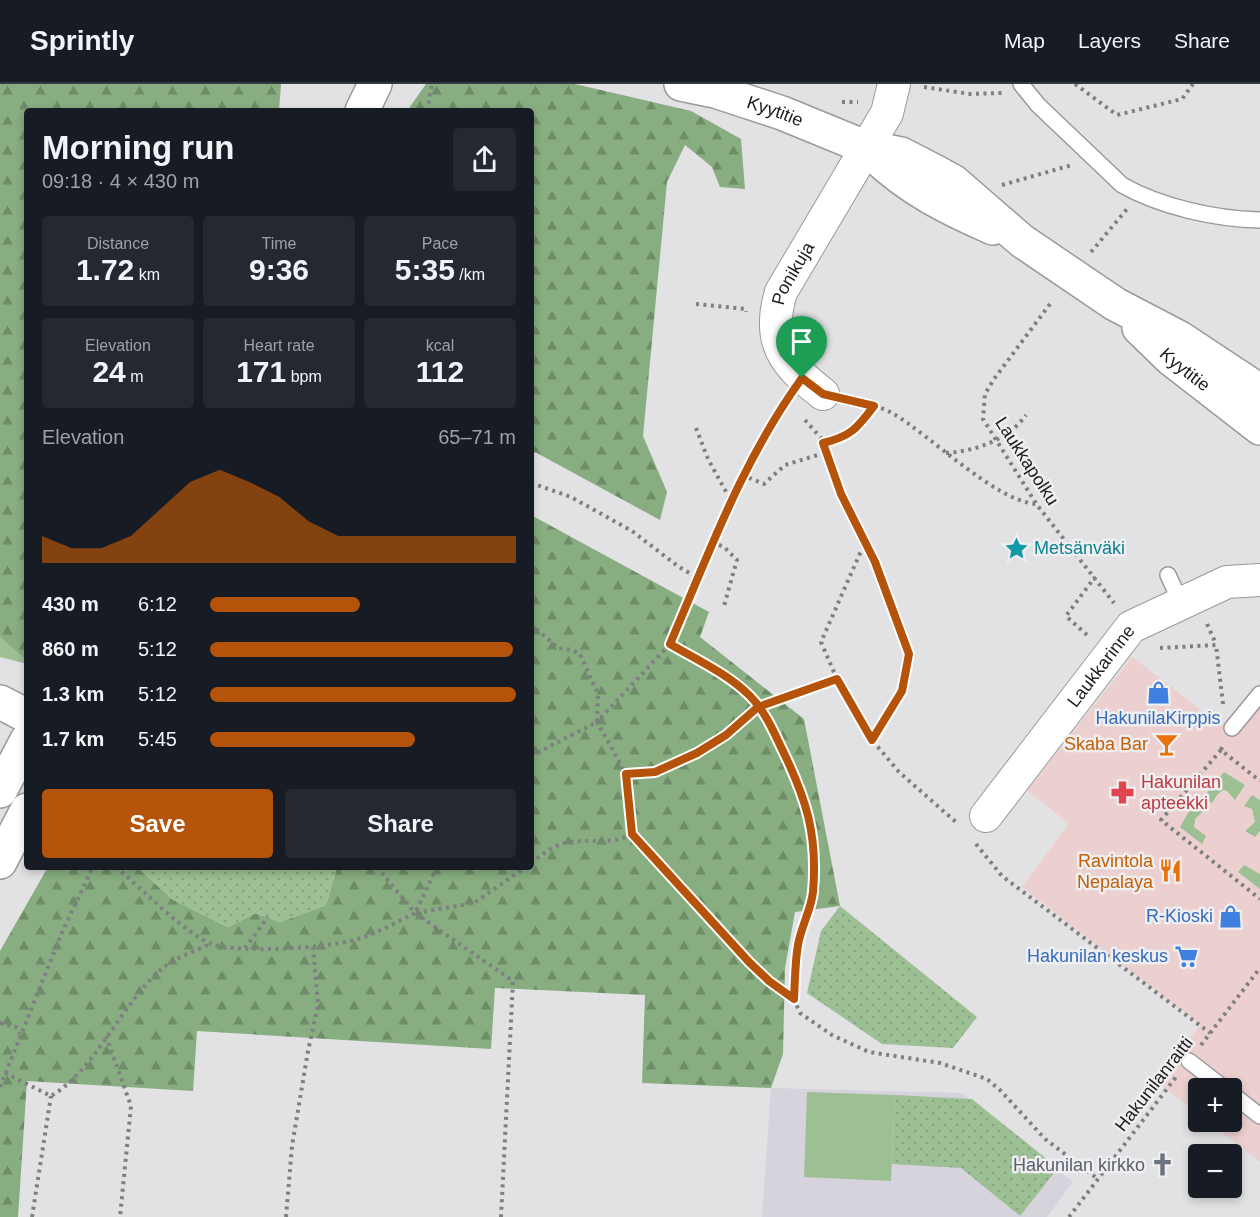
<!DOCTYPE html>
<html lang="en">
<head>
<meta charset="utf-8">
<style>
	:root { --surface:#171b24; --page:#242831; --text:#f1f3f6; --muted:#9ea1a6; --line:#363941; --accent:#b45309 }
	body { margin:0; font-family:Arial,sans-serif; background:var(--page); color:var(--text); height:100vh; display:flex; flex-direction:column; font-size:22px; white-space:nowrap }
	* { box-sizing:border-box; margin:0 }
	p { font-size:20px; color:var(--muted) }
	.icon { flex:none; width:33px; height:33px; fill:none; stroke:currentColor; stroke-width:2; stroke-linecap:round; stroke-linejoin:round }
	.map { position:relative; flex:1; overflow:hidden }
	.sheet { position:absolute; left:24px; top:24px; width:510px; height:762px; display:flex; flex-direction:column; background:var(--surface); border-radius:6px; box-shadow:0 3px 9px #0003 }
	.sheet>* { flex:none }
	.tools { position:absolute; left:1188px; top:994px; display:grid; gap:12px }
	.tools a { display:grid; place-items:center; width:54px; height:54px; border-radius:6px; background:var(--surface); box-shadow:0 3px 9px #0003; font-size:30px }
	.pin { position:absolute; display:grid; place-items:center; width:51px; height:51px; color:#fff; margin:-62px -26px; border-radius:50% 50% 50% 0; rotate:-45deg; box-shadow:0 0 6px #0007 }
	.pin .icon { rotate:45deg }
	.round { display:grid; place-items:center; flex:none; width:63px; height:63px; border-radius:6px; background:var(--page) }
	.headline { display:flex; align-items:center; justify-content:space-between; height:102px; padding:0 18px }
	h1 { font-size:33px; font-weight:600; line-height:45px }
	.stats { display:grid; grid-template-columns:repeat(3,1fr); gap:9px; height:102px; padding:6px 18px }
	.stats div { display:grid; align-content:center; border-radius:6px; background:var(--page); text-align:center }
	.stats b { font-size:30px; font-weight:600 }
	.stats small { font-size:16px; font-weight:400 }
	.stats p { font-size:16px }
	.chart { height:168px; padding:12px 18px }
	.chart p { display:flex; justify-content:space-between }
	.chart svg { width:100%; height:108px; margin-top:6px; fill:var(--accent); opacity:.7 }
	.primary-button { display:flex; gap:12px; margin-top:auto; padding:12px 18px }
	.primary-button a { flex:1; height:69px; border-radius:6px; background:var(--accent); color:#fff; font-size:24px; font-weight:600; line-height:69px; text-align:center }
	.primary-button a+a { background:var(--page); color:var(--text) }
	ul { padding:0 18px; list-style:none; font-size:20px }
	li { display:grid; grid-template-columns:96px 72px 1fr; align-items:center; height:45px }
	li i { height:15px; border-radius:8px; background:var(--accent) }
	header { display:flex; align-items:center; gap:36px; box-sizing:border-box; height:84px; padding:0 30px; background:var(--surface); border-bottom:2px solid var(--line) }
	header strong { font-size:28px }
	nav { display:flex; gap:33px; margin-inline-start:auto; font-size:21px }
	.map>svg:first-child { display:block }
	.commercial { fill:#ebd0cf }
	.built { fill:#d7d3dd }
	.green { fill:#9cc094 }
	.forest { fill:url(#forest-firs) }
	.park { fill:url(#park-dots) }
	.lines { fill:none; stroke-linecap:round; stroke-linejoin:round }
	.service-casing { stroke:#9a999c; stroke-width:18 }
	.minor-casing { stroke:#9a999c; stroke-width:34 }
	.secondary-casing { stroke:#9a999c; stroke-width:36 }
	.path { stroke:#7f7e80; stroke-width:4; stroke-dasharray:3 4.5; stroke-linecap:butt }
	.service { stroke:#fff; stroke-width:15 }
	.minor { stroke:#fff; stroke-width:32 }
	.secondary { stroke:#fff; stroke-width:33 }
	.route-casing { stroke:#fff; stroke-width:12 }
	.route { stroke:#b45309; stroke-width:8 }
	.labels { text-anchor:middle; stroke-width:5; stroke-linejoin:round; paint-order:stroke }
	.street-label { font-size:18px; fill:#1c1c1d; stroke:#efeef1 }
	.culture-label { font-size:18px; fill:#0d838f; stroke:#efeef1; text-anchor:start }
	.shop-label { font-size:18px; fill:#366cbe; stroke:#efeef1; text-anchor:end }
	.food-label { font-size:18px; fill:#c56008; stroke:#efeef1; text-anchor:end }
	.health-label { font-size:18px; fill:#be3a42; stroke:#efeef1; text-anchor:start }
	.worship-label { font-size:18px; fill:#5b616d; stroke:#efeef1; text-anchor:end }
</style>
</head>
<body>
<header>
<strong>Sprintly</strong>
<nav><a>Map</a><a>Layers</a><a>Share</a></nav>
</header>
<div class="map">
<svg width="1260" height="1133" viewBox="0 0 1260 1133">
	<defs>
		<pattern id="forest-firs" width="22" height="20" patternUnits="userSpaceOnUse" patternTransform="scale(1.5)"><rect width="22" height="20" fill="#87ad80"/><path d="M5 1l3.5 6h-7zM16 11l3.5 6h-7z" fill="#6e8c68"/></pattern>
		<pattern id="park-dots" width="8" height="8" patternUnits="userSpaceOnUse" patternTransform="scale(1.5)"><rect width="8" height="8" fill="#9cc094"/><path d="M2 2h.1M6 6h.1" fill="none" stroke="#86a47f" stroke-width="1.8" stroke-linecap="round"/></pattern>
	</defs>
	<rect width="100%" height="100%" fill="#e2e1e4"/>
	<path class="commercial" d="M1132,573l94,72 34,-45v478l-51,-40h23v-33h-34v25l-43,-34 46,-55 -179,-138 47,-64 -42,-32z"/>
	<path class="built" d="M771,1004l191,5 111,89 -26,35h-285z"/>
	<path class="green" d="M0,553l27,24v3l-27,-7z
		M1224,688l21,13 -10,15 -8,-9 -4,-1 -6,5 -5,8 -9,-5z
		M1252,711l8,5v31l-5,6 -10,-6 10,-9 -3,-13 -8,-3z
		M1193,720l10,7 -8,8 -1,8 12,9 -4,8 -22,-17z
		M1244,781l16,9v15l-22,-17z
		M807,1008l88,3 -4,86 -87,-4z"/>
	<path class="forest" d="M0,0h281l-2,27h-252v550l-27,-24z
		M426,0h149l116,27 50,28 4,50 -25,-2 -8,-20 -27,-22 -18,37 -24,254 24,56 -7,28 -125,-68 -4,5v-346h-124z
		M531,431l178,97 -9,25 104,82 36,187 -45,6 -10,56 -2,86 -12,34 -129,-5 3,-88 -150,-7 -4,61 -294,-18 -4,60 -166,-10 -9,136h-18v-266l48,-84h89l35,32 56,28 28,-14 24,9 46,-17 11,-38h194z"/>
	<path class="park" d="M137,783h200l-11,38 -46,17 -24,-9 -28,14 -56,-28z
		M840,822l137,111 -24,31 -71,-4 -75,-51 14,-62z
		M895,1011l77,4 86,69 -38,48 -59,-48 -69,-4z"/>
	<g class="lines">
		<defs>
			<path id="service" d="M1021,0l17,21 84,80c39,22 93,34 138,35
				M1168,491l13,28
				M1232,644l28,-34
				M1189,977l36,28
				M1232,1010l28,22"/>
			<g id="minor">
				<path id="s1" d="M823,310c-39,-30 -57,-52 -42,-102l106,-179 7,-29"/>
				<path id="s2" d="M986,732l145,-189 96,-45 33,-2"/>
			</g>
			<g id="secondary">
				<path id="s3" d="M681,0l34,7 67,22 83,34 36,7 35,18 18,10 68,59 93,63 65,34 80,53"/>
				<path d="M362,27l13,-27"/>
				<path d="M874,71c35,34 75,54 119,73"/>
				<path id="s4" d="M1139,244l32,31 89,69"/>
				<path d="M0,618l27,14"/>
				<path d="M0,707l27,-51"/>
				<path d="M0,778l27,-52"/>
			</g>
		</defs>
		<use href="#service" class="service-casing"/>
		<use href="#minor" class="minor-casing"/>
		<use href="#secondary" class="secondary-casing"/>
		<path class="path" d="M1075,0l42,31 65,-16 11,-15
			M924,3l46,7 32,-1
			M842,18h16
			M427,27l5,-27
			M1002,101l70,-20
			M1091,168l36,-43
			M696,220l50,5v3
			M1050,220l-56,75 -9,15 -2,25 54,86 77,98
			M785,317l-55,98 -60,145 -73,78 29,52 6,60 117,127 20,21 25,17 6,14 32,22 37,17 71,11 47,16 14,12 44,48 53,40
			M852,317c13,3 28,5 40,12 37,21 103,88 144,91
			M805,336l16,18 20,56 34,68 34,92 -7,37 -29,49
			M696,344l12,31 22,40
			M823,359c29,-7 34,-15 51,-37
			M946,369c30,-2 62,-13 80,-38
			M742,391l22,9 21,-19 36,-11 4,-4
			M531,399l40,14 61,34 47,36 19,11
			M712,458l12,5 13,13 -13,46
			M531,540l27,24 14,2 8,4 18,40 -1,28 -66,34
			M1207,540l9,20
			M1087,551l-21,-19 29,-39
			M670,560l57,33 24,20 23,35 34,76 5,54v32l-15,50 -4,55
			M1160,564l56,-3 7,59
			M837,595l-16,-37 44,-100
			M1222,663l-1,3 39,31
			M1221,666l-60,70 99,79
			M626,690l29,-2 42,-18 29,-19 32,-28 79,-28 35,61 27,32 58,51
			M976,760l26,32 208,157
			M531,779c12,-9 25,-20 41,-21 21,-3 41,3 60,-8
			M116,783c25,21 68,66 96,77 27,10 121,4 149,-6 19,-6 37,-17 54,-25
			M377,783l38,46 98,68 -12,236
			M437,783l-22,46 59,-10 52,-36
			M245,864l23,-31
			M0,939l16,4 4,7
			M106,952l25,70 -11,111
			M1201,961l59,-77
			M5,989l46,23c46,-27 71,-95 113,-129 13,-10 32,-16 46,-23
			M0,1003l63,-157 30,-63
			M32,1133l19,-121
			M286,1133l6,-71 16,-95 10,-46 -5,-59
			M1069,1133l107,-140"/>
		<use href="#service" class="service"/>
		<use href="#minor" class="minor"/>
		<use href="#secondary" class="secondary"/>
	</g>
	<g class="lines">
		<defs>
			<path id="route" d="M802,294c-60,83 -92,173 -132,266 27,16 58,30 80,52 14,14 23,34 31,51 25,51 37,87 32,145 -2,18 -12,35 -15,53 -3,17 -3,36 -4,54l-25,-18 -20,-19 -117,-128 -6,-60 29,-2 42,-19 29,-18 32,-28 79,-28 35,61 30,-49 7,-37 -34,-92 -34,-68 -18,-51c29,-7 34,-15 51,-37l-51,-12 -21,-16"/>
		</defs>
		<use href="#route" class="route-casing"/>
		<use href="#route" class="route"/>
	</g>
	<defs>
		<symbol id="sight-bare" viewBox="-9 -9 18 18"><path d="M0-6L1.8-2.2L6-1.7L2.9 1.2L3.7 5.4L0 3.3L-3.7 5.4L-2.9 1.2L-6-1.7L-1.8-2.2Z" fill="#0f9aa8" stroke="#efeef1" stroke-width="2.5" paint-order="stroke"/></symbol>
		<symbol id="shop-bare" viewBox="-9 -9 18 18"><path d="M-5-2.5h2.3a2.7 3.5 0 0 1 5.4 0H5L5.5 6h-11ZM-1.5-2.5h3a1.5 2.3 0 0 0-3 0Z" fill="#3f7fe0" stroke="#efeef1" stroke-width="2.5" paint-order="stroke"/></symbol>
		<symbol id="bar-bare" viewBox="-9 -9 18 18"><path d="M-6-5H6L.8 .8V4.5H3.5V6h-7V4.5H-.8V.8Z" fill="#e8710a" stroke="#efeef1" stroke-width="2.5" paint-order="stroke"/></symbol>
		<symbol id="pharmacy-bare" viewBox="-9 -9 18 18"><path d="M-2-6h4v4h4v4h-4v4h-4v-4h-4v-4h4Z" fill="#e0444e" stroke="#efeef1" stroke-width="2.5" paint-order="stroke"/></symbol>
		<symbol id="restaurant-bare" viewBox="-9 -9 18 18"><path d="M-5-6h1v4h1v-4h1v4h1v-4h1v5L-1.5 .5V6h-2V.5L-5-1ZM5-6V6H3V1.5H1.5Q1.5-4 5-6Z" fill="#e8710a" stroke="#efeef1" stroke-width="2.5" paint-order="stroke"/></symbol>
		<symbol id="supermarket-bare" viewBox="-9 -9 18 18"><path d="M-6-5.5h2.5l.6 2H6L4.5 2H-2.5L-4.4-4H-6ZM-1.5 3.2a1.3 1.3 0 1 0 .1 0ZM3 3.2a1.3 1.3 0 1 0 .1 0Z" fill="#3f7fe0" stroke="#efeef1" stroke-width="2.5" paint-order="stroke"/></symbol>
		<symbol id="church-bare" viewBox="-9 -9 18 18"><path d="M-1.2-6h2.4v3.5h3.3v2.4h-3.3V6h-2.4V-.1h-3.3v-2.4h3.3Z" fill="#6b7280" stroke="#efeef1" stroke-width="2.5" paint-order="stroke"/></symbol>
	</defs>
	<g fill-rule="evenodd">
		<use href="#sight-bare" x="1000" y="448" width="33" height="33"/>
		<use href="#shop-bare" x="1142" y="592" width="33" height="33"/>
		<use href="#bar-bare" x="1150" y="644" width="33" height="33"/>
		<use href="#pharmacy-bare" x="1106" y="692" width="33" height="33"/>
		<use href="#restaurant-bare" x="1154" y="770" width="33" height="33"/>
		<use href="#shop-bare" x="1214" y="816" width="33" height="33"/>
		<use href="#supermarket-bare" x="1170" y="856" width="33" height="33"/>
		<use href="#church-bare" x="1146" y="1064" width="33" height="33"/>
	</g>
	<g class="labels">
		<g class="street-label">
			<text dy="6" stroke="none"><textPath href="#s3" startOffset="98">Kyytitie</textPath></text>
			<text dy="6" stroke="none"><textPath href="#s1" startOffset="142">Ponikuja</textPath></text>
			<text dy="6" stroke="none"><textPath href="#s4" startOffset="62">Kyytitie</textPath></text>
			<text transform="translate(1027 377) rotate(57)" y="6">Laukkapolku</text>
			<text dy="6" stroke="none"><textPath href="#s2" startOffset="189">Laukkarinne</textPath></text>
			<text transform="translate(1154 1000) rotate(-52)" y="6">Hakunilanraitti</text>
		</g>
		<g class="culture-label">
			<text x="1034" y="470">Metsänväki</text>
		</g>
		<g class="shop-label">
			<text x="1158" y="640" text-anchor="middle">HakunilaKirppis</text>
			<text x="1213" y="838">R-Kioski</text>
			<text x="1168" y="878">Hakunilan keskus</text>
		</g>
		<g class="food-label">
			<text x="1148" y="666">Skaba Bar</text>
			<text x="1153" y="783">Ravintola<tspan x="1153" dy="21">Nepalaya</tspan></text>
		</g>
		<g class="health-label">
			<text x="1141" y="704">Hakunilan<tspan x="1141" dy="21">apteekki</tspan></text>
		</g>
		<g class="worship-label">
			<text x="1145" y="1087">Hakunilan kirkko</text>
		</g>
	</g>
</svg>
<div class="tools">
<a>+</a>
<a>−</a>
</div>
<div class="pin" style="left:802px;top:294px;background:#1e9e55"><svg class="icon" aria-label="arrive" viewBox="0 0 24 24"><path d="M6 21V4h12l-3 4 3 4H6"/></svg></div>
<section class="sheet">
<div class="headline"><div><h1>Morning run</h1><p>09:18 · 4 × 430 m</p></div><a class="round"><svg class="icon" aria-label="share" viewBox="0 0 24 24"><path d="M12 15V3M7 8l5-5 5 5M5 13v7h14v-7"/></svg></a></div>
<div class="stats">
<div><p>Distance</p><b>1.72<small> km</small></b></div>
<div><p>Time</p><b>9:36</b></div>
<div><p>Pace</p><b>5:35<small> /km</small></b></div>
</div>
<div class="stats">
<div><p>Elevation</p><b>24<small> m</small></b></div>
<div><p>Heart rate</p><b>171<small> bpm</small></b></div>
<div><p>kcal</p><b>112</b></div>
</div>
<div class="chart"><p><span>Elevation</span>65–71 m</p>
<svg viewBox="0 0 160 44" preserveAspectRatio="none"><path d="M0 44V33L10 38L20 38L30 33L40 22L50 11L60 6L70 11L80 17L90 27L100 33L110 33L120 33L130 33L140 33L150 33L160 33V44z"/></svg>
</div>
<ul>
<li><b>430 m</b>6:12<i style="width:49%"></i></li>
<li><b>860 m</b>5:12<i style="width:99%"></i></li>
<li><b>1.3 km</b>5:12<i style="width:100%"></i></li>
<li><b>1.7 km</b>5:45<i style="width:67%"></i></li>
</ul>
<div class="primary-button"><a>Save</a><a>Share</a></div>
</section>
</div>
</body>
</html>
